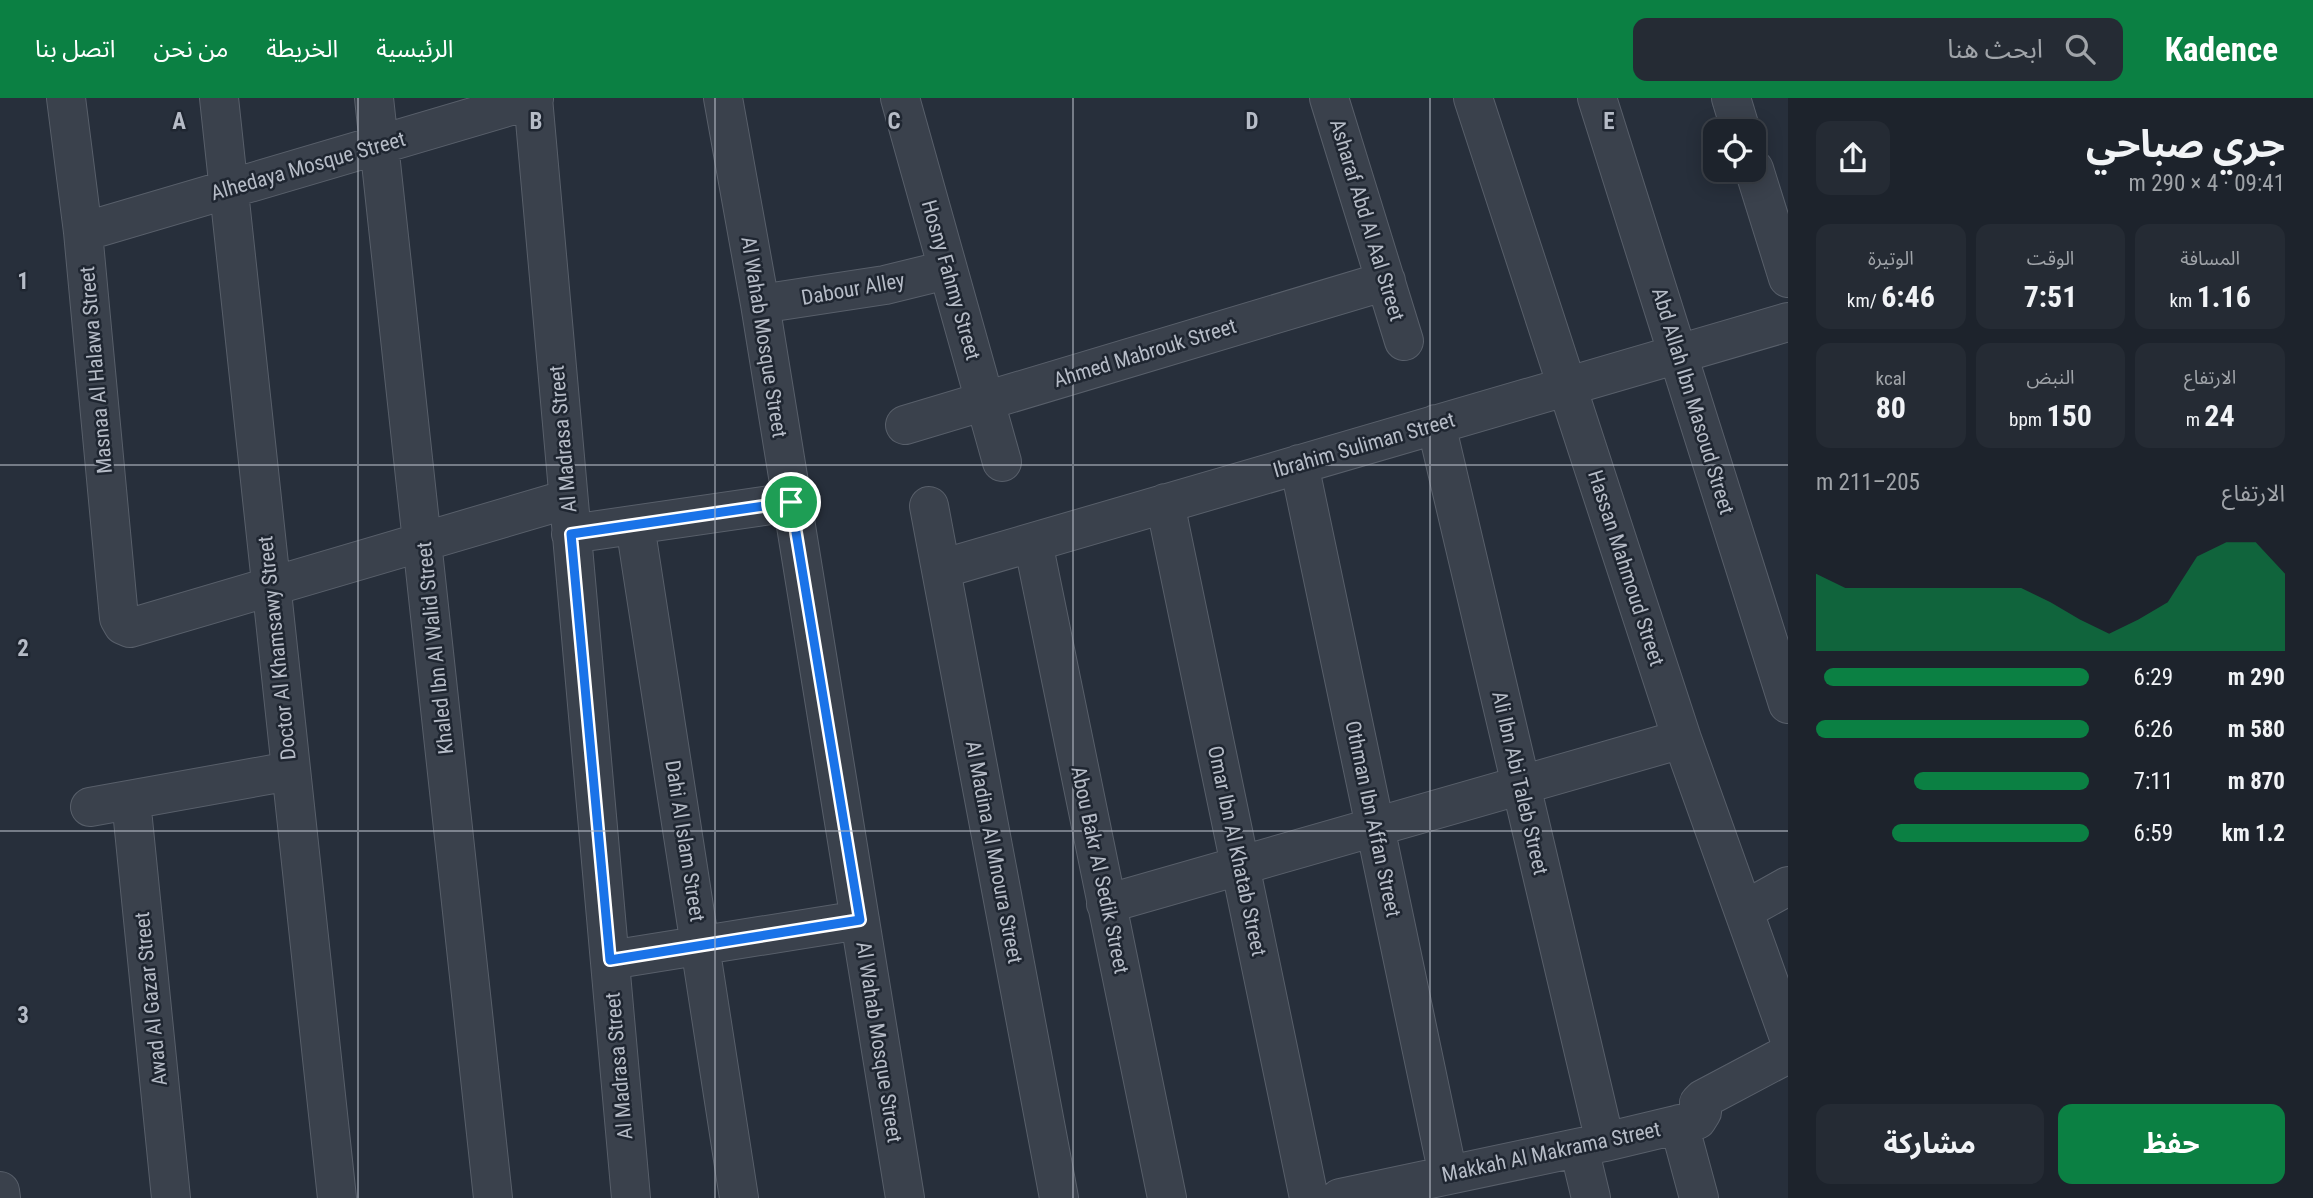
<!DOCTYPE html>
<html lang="ar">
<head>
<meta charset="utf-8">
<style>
	:root { --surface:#1d232c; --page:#252b34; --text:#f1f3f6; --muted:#a0a4a9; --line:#3b4048; --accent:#0b8043 }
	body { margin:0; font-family:"Roboto Condensed","Noto Sans Arabic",sans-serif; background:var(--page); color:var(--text); direction:rtl; height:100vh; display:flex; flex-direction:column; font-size:26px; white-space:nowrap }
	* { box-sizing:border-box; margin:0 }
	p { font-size:23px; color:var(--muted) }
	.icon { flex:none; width:38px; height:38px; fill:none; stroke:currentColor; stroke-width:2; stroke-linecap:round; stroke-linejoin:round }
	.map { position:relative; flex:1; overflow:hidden; direction:ltr }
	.side { display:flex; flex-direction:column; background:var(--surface); width:525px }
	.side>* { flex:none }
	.tools { position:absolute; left:1703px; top:21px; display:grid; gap:14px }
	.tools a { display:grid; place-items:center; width:63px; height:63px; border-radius:14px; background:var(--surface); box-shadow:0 4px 18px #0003,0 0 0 2px var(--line); font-size:35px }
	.pin { position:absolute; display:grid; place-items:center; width:60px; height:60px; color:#fff; margin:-30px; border:4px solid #fff; border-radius:50%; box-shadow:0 2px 7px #0007 }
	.round { display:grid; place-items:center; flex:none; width:74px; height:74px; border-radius:14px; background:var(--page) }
	.head { display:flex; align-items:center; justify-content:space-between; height:119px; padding:0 28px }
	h1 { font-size:38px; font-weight:700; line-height:52px }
	.figures { display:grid; grid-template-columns:repeat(3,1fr); gap:10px; height:119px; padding:7px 28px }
	.figures div { display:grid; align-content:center; border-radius:14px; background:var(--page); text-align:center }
	.figures b { font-size:30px; font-weight:700 }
	.figures small { font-size:19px; font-weight:400 }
	.figures p { font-size:19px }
	.chart { height:196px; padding:14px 28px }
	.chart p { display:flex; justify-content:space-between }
	.chart svg { width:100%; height:126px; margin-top:7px; fill:var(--accent); opacity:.7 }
	.primary-button { display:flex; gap:14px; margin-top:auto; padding:14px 28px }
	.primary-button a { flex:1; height:80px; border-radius:14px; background:var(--accent); color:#fff; font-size:28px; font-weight:700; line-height:80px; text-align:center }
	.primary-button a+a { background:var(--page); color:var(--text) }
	ul { padding:0 28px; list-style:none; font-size:23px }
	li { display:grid; grid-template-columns:112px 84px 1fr; align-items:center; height:52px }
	li i { height:18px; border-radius:9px; background:var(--accent) }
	header { display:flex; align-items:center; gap:42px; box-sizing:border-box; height:98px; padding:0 35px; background:var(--accent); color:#fff }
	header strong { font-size:33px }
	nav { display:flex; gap:38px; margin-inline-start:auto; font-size:24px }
	.search { width:490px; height:63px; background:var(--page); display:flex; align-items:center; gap:18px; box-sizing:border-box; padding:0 24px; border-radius:14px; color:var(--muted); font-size:26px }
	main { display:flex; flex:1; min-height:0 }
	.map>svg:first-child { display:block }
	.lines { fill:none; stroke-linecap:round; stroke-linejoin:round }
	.minor-casing { stroke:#585f6a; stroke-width:40 }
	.minor { stroke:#3a414c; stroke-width:38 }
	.route-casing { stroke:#fff; stroke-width:14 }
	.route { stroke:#1a73e8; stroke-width:9 }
	.grid { fill:none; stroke:#b6bcc7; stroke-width:2; stroke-opacity:0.55 }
	.labels { text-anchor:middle; stroke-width:5; stroke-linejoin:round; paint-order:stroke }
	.street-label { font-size:21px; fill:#b6bcc7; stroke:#1f2631 }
	.grid-label { font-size:23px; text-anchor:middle; font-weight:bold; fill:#b6bcc7; stroke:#1f2631; stroke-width:5; stroke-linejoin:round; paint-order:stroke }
</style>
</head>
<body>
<header>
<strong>Kadence</strong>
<div class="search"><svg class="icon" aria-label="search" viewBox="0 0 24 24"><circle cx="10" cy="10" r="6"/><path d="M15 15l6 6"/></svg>ابحث هنا</div>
<nav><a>الرئيسية</a><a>الخريطة</a><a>من نحن</a><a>اتصل بنا</a></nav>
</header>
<main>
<section class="side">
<div class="head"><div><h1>جري صباحي</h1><p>09:41 · 4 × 290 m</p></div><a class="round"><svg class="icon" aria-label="share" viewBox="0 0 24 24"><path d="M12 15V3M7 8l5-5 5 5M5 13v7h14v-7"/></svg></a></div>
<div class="figures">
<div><p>المسافة</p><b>1.16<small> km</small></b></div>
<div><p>الوقت</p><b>7:51</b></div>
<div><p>الوتيرة</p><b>6:46<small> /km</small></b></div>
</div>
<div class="figures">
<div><p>الارتفاع</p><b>24<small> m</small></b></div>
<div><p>النبض</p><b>150<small> bpm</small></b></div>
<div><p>kcal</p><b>80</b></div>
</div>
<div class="chart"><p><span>الارتفاع</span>205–211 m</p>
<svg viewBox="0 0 160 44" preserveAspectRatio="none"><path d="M0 44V17L10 22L20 22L30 22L40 22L50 22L60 22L70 22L80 27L90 33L100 38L110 33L120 27L130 11L140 6L150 6L160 17V44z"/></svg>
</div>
<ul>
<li><b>290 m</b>6:29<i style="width:97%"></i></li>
<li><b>580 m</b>6:26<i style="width:100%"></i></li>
<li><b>870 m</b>7:11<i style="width:64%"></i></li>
<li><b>1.2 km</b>6:59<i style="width:72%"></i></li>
</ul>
<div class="primary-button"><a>حفظ</a><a>مشاركة</a></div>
</section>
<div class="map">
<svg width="1788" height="1100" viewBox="0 0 1788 1100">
	<rect width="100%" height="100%" fill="#272f3b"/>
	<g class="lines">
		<defs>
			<path id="minor" d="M66,0l17,134 36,386 4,7 7,3 438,-129
				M219,0l118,1100
				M374,0l119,1100
				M533,0l98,1100
				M723,0l37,206 145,894
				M900,0l102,364
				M1329,0l75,243
				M1473,0l209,641 106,296
				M1597,0l191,606
				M1731,0l10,33
				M1754,71l34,109
				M83,134l451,-133
				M760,206l125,-19 61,-15
				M1436,326l169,718
				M905,327l481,-144
				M1299,366l149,711
				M1165,405l144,695
				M929,408l130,692
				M635,427l104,673
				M571,436l220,-32
				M1033,444l134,656
				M941,471l847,-247
				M131,702l40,398
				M90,709l200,-36
				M1106,806l576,-165
				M1745,812l43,-24
				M610,862l250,-40
				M1679,1026l20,74
				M1579,1050l12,50
				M0,1093l1,7
				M1340,1100l265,-56 92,-22 5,-8 -3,-9 4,-4 85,-45"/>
		</defs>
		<use href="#minor" class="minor-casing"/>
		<use href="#minor" class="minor"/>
	</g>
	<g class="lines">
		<defs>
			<path id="route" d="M791,404l69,418 -250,40 -39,-426z"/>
		</defs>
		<use href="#route" class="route-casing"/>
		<use href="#route" class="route"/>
	</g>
	<path class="grid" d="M358,0v1100M715,0v1100M1073,0v1100M1430,0v1100M0,367h1788M0,733h1788"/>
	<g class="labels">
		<g class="street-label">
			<text transform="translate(308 68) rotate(-16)" y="7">Alhedaya Mosque Street</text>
			<text transform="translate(1367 122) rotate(73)" y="7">Asharaf Abd Al Aal Street</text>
			<text transform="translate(951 182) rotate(74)" y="7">Hosny Fahmy Street</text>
			<text transform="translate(853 191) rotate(-10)" y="7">Dabour Alley</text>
			<text transform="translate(764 239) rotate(81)" y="7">Al Wahab Mosque Street</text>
			<text transform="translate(1145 255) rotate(-17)" y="7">Ahmed Mabrouk Street</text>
			<text transform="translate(96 272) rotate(-95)" y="7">Masnaa Al Halawa Street</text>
			<text transform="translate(1693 303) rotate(73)" y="7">Abd Allah Ibn Masoud Street</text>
			<text transform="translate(563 341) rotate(-95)" y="7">Al Madrasa Street</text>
			<text transform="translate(1364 347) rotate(-16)" y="7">Ibrahim Suliman Street</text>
			<text transform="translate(1626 470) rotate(72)" y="7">Hassan Mahmoud Street</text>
			<text transform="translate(277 550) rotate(-96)" y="7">Doctor Al Khamsawy Street</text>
			<text transform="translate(435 550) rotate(-96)" y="7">Khaled Ibn Al Walid Street</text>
			<text transform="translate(1520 685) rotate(77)" y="7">Ali Ibn Abi Taleb Street</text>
			<text transform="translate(1373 721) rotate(78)" y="7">Othman Ibn Affan Street</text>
			<text transform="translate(685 743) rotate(81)" y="7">Dahi Al Islam Street</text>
			<text transform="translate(1237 753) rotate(78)" y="7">Omar Ibn Al Khatab Street</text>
			<text transform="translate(994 754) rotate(79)" y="7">Al Madina Al Mnoura Street</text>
			<text transform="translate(1100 772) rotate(78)" y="7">Abou Bakr Al Sedik Street</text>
			<text transform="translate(151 901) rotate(-96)" y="7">Awad Al Gazar Street</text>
			<text transform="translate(879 944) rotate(81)" y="7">Al Wahab Mosque Street</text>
			<text transform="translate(619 968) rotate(-95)" y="7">Al Madrasa Street</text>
			<text transform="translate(1551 1054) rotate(-12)" y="7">Makkah Al Makrama Street</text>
		</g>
	</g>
	<g class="grid-label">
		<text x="179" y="31">A</text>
		<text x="536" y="31">B</text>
		<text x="894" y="31">C</text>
		<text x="1252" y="31">D</text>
		<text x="1609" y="31">E</text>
		<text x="23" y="191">1</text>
		<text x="23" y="558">2</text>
		<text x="23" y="925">3</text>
	</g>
</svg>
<div class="tools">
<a><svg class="icon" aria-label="locate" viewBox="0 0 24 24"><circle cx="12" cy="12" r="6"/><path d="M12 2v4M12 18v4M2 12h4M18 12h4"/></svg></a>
</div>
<div class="pin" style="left:791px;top:404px;background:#1e9e55"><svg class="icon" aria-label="arrive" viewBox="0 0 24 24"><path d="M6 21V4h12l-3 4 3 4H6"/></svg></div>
</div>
</main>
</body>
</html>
